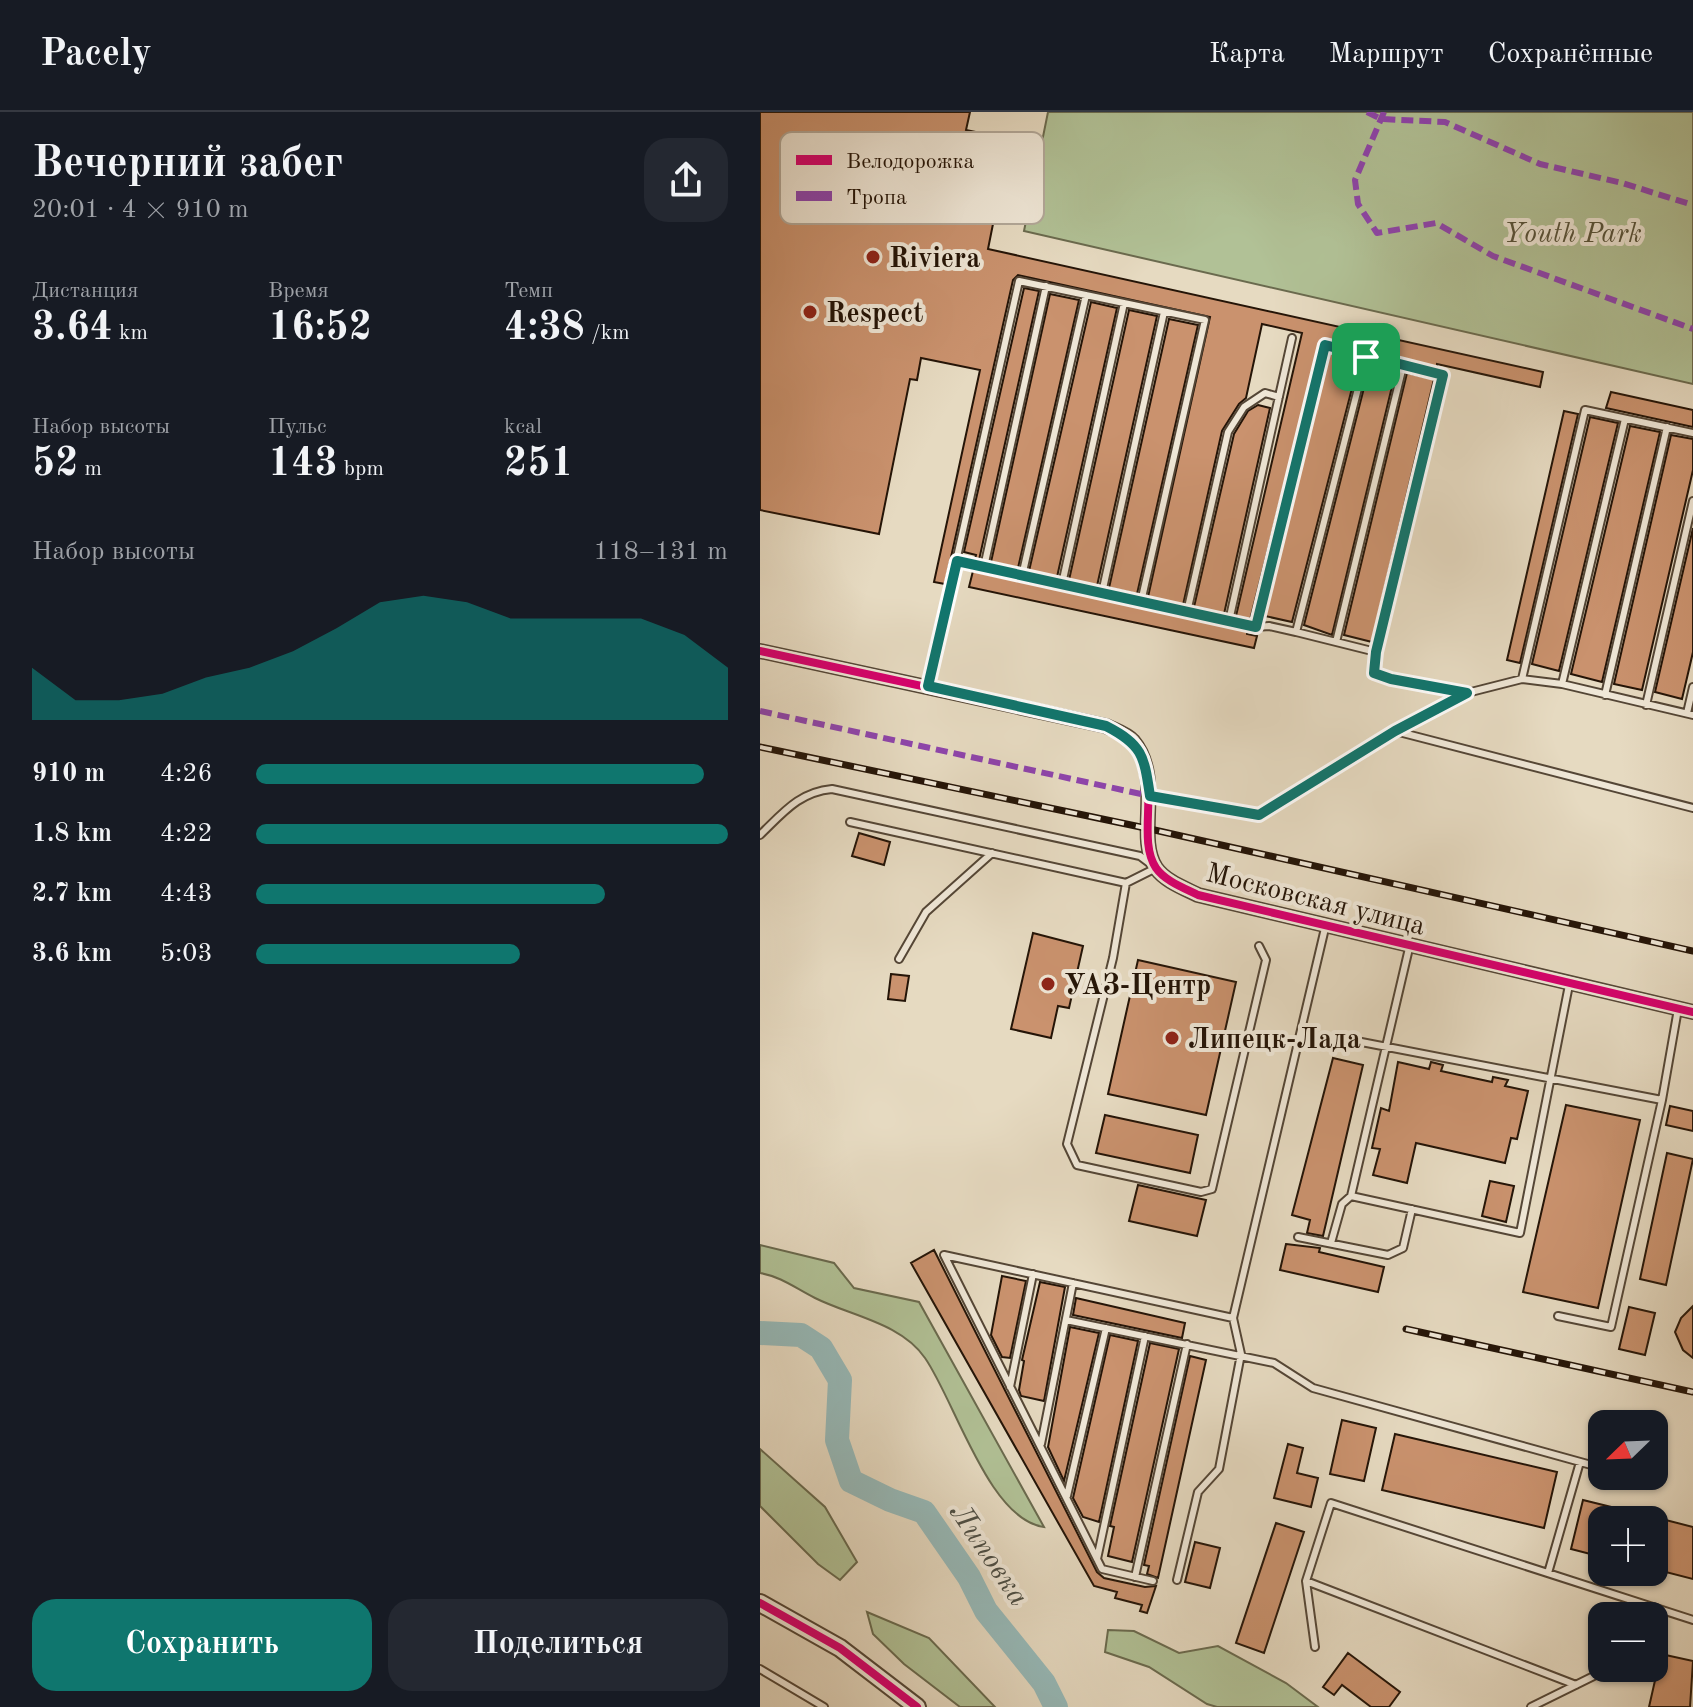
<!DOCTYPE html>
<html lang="ru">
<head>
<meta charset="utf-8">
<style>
	:root { --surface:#171b24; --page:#242831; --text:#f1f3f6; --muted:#9ea1a6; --line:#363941; --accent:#0f766e }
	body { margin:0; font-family:"Old Standard TT",serif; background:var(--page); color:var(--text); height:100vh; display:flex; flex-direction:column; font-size:30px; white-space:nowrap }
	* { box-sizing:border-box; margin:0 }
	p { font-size:26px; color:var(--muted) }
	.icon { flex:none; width:44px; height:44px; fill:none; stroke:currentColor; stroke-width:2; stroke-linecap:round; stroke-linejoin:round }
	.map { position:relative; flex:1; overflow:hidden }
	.details { display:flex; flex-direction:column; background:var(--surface); width:760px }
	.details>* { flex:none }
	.needle { width:52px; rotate:247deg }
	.tools { position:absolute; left:828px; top:1298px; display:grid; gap:16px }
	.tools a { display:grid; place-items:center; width:80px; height:80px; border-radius:16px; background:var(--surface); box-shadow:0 2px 6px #0004; font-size:40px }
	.pin { position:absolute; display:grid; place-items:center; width:68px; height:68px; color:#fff; margin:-34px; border-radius:16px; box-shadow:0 4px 12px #0006 }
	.round { display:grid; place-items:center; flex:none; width:84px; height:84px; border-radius:24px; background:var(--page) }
	.head { display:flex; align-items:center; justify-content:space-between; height:136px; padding:0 32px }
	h1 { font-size:44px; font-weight:600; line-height:60px }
	.stats { display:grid; grid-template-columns:repeat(3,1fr); gap:12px; height:136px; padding:8px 32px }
	.stats div { display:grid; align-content:center }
	.stats b { font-size:40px; font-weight:600 }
	.stats small { font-size:22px; font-weight:400 }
	.stats p { font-size:22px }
	.chart { height:224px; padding:16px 32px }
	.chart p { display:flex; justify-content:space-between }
	.chart svg { width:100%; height:144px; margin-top:8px; fill:var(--accent); opacity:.7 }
	.button { display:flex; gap:16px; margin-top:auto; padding:16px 32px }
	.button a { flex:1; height:92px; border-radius:24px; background:var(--accent); color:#fff; font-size:32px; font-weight:600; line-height:92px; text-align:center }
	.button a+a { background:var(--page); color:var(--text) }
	ul { padding:0 32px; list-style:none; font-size:26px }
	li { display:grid; grid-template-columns:128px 96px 1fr; align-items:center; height:60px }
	li i { height:20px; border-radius:10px; background:var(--accent) }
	header { display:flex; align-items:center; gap:48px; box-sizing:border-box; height:112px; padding:0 40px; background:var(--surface); border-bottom:2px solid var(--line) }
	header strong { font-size:38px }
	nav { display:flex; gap:44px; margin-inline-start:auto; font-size:28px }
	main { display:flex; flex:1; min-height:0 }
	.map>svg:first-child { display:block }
	.green { fill:#b1c196; stroke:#6a6a4e; stroke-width:2 }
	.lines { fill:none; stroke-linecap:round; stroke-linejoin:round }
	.river { stroke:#97bab9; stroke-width:24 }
	.building { fill:#ca926e; stroke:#241407; stroke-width:2 }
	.service-casing { stroke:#544636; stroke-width:10 }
	.minor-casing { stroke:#544636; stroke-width:16 }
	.tertiary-casing { stroke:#544636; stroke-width:20 }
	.service { stroke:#efe7d7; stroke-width:6 }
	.minor { stroke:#efe7d7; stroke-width:12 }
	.tertiary { stroke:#efe7d7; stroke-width:16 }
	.rail-casing { stroke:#241407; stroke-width:7 }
	.rail { stroke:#efe7d7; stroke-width:4; stroke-dasharray:12; stroke-linecap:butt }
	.quiet { stroke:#8e44ad; stroke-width:6; stroke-dasharray:12 6; stroke-linecap:butt }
	.cycleway-casing { stroke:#efe7d7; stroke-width:13 }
	.cycleway { stroke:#d6006c; stroke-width:8 }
	.route-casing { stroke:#fff; stroke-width:16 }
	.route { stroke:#0f766e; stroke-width:10 }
	.poi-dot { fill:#8f2418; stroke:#efe7d7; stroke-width:3 }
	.labels { text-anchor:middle; stroke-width:8; stroke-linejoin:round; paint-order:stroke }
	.park-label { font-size:28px; font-style:italic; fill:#555139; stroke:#efe7d7 }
	.poi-label { font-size:28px; font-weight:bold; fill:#241407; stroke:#efe7d7; text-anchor:start }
	.street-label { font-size:28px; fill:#241407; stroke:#efe7d7 }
	.water-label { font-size:30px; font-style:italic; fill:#4c4e45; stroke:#efe7d7 }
	.key { fill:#efe7d7; stroke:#b2a899; stroke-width:2 }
	.key-label { font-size:22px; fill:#241407 }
</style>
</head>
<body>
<header>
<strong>Pacely</strong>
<nav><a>Карта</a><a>Маршрут</a><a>Сохранённые</a></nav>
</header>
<main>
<section class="details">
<div class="head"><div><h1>Вечерний забег</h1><p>20:01 · 4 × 910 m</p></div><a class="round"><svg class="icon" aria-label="share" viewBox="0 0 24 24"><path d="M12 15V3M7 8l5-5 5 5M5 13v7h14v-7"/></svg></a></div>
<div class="stats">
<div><p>Дистанция</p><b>3.64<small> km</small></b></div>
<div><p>Время</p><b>16:52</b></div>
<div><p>Темп</p><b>4:38<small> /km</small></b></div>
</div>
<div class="stats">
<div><p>Набор высоты</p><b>52<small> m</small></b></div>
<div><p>Пульс</p><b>143<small> bpm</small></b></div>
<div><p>kcal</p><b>251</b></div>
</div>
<div class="chart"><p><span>Набор высоты</span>118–131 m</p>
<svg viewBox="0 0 160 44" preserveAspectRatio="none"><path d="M0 44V28L10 38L20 38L30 36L40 31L50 28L60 23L70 16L80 8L90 6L100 8L110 13L120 13L130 13L140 13L150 18L160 28V44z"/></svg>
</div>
<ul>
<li><b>910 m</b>4:26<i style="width:95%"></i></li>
<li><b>1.8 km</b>4:22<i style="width:100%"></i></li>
<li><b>2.7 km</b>4:43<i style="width:74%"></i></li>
<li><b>3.6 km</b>5:03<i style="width:56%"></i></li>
</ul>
<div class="button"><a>Сохранить</a><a>Поделиться</a></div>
</section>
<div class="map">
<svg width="933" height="1595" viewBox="0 0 933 1595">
	<rect width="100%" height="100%" fill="#e6dac1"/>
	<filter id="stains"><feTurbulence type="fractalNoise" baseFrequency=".0025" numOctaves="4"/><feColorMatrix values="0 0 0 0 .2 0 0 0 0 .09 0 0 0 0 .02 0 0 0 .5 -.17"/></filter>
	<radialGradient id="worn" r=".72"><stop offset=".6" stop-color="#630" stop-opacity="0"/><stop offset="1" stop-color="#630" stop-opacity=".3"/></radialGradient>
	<path class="green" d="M288,0h645v272l-669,-153z
		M0,1133l74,18 20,25 65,14 125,225c-55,-7 -89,-126 -119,-169 -24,-35 -74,-42 -110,-60 -20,-10 -33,-21 -55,-25z
		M0,1337l65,58 32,55 -17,18 -22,-16 -58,-58z
		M107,1500l62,26 66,69h-35l-56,-43 -31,-30z
		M348,1518l26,1 45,22 39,-7 68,37 32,24h-101l-10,-3 -58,-37 -44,-15z"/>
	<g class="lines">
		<path class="river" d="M0,1221l41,2 20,13 19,32 -3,60 14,41 39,19 34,12 45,65 17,34 58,72 12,24"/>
	</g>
	<path class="building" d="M0,0h210l-4,18 44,9 -22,110 555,123 -3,15 -103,-23v3l-116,-27 -71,280 -14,-4 66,-283 -40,-9 -16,74 -7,6 -17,27 -39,174 -35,-8 62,-280 -192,-42 -5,5 -68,304 -11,-2 46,-212 -59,-12 -4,22 -7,-1 -31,155 -119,-24z
		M264,176l15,3 -60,269 -4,-1 1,-4 -12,-3z
		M290,182l29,6 -61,268 -27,-6z
		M331,190l26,6 -60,269 -28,-6z
		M369,198l28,6 -60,270 -28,-6z
		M409,207l29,6 -61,269 -28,-6z
		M569,241l30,8 -67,261 -27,-6z
		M610,252l26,6 -64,265 -28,-10z
		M647,261l27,6 -62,263 -28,-7z
		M851,280l82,18v17l-87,-19z
		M498,293l12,3 -46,206 -30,-7 40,-173 14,-23z
		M804,299l14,3 -58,249 -13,-3z
		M830,305l28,6 -59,248 -27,-7z
		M870,314l30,6 -58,250 -31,-8z
		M911,323l22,4v31l-51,220 -28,-6z
		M933,416v124l-11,47 -27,-7z
		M213,459l274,60v3l10,2 -3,12 -285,-61z
		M99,721l31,9 -6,23 -32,-9z
		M273,821l50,13 -14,62 -11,-2 -7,32 -40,-9z
		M378,848l98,22 -30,133 -98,-21z
		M131,862l18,2 -4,25 -17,-2z
		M573,946l30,7 -40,171 -16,-3 3,-13 -18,-5z
		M638,950l31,7 2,-7 12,3 -2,6 51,11 1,-5 15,3 -3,6 23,5 -11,48 -6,-1 -6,25 -89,-20 -9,40 -34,-8 7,-26 -8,-1 9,-40 8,3z
		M806,993l74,15 -42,188 -75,-16z
		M910,994l23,5v20l-27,-6z
		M345,1003l93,20 -8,38 -94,-20z
		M907,1041l26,6 -27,126 -26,-6z
		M730,1069l24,5 -8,36 -24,-6z
		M378,1073l68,15 -9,36 -68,-15z
		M526,1132l34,4 -1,4 65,15 -6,25 -98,-22z
		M174,1138l163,322 7,6 41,9 11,-1 -9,27 -7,-2 2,-6 -27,-7 2,-6 -23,-6 -183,-323z
		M242,1164l24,5 -16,77 -8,-1 -11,-22z
		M280,1170l25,5 -21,114 -23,-5 -2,-6 5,-29 -2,-1z
		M316,1186l109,25 -3,15 -109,-23z
		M933,1194v52l-10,-8 -8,-18 6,-14z
		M869,1195l26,6 -10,42 -26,-6z
		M310,1215l29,6 -35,148 -16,-34z
		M350,1223l28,6 -39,181 -16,-5 -10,-19z
		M390,1231l29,6 -47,213 -24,-6 6,-29 -4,-1z
		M430,1244l16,4 -48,218 -11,-4 2,-8 -5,-1z
		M582,1308l34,8 -12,53 -34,-7z
		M635,1322l162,38 -13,56 -162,-38z
		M528,1332l15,4 -6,25 21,5 -7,29 -37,-9z
		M823,1388l65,16 -1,4h-45v37l-31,-8z
		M894,1405l39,10v52l-39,-10z
		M516,1411l28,9 -40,121 -28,-10z
		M435,1430l25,6 -10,40 -25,-6z
		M588,1541l52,39 -11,15h-18l-29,-22 -8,10 -11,-8z
		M901,1542l32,7 -3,46h-41z"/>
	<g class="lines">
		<defs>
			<path id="service" d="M643,254l40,9 -67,277 -2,21 17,6 75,14
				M197,449l299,66 13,-1 27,6 70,-275 -41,-12 -69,282
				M224,455l62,-281
				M262,464l64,-281
				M302,472l62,-281
				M342,481l62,-281
				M427,500l41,-180 16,-25 21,-14 14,4
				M469,509l63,-283
				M536,520l80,20
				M576,530l67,-276 -37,-9
				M762,567l63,-269 108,23
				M802,572l63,-265
				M168,574l91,-405 186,39 -64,282
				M845,583l62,-268
				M886,593l47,-204
				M927,601l6,-26
				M635,619l298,77
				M390,684l109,19 175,-107 33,-15 55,-14 40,5 131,31
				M90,710l276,61
				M0,723c23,-22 39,-43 72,-46l308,67 16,12 -30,15 -13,75 -46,186 10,21 124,27 11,-3 54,-229 -7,-14
				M139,847l27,-47 66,-59
				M591,928l311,60
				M591,1084l169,37 49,-248
				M538,1125l90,18 15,-7 9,-39
				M571,1131l11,-39 9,-8 59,-252
				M798,1204l53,11 51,-227 16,-91
				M306,1208l208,43 39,25 289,80
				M250,1275l23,-113
				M281,1332l32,-161
				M870,1364l2,1
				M307,1384l39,-168
				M337,1447l48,-223
				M788,1461l32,-111
				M375,1465l52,-233
				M417,1468l21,-88 21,-23 22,-115 -8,-36 93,-394
				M393,1469l-51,-12 -158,-314 289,63
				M546,1469l270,104
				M880,1504l3,-12
				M555,1535l-9,-66 25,-78 362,117
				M0,1557l64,38
				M771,1595l79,-39"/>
			<path id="minor" d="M0,539l346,75c8,4 21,8 27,15 31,37 2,96 23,127 9,13 28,20 42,27l495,117"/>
			<path id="tertiary" d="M0,1491l80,45 77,59"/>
		</defs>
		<use href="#service" class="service-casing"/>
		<use href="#minor" class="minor-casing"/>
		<use href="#tertiary" class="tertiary-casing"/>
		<use href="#service" class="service"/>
		<use href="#minor" class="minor"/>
		<use href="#tertiary" class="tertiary"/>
		<defs>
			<path id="rail" d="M0,635l390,82 543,122
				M646,1217l287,63"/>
		</defs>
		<use href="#rail" class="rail-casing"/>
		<use href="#rail" class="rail"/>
		<path class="quiet" d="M607,0l14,7 64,3 95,42 82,19 71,22
			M624,0l-29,68 3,24 19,29 59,-10 57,33 200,73
			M0,599l390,85"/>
		<defs>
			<path id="cycleway" d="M0,539l346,75c8,4 21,8 27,15 31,37 2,96 23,127 9,13 28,20 42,27l495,117
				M0,1491l80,45 77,59"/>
		</defs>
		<use href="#cycleway" class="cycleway-casing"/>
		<use href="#cycleway" class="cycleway"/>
	</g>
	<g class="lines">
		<defs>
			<path id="route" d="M565,233l118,30 -67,277 -2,21 17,6 76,14 -72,38 -136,84 -109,-19c-6,-40 -7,-51 -44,-70l-178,-40 29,-125 299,66z"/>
		</defs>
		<use href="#route" class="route-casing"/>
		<use href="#route" class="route"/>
	</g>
	<g class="poi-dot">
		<circle cx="113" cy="145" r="8"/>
		<circle cx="50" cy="200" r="8"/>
		<circle cx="288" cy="872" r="8"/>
		<circle cx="412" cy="926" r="8"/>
	</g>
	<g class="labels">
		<g class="park-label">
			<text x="813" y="130">Youth Park</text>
		</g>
		<g class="poi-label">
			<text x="129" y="155">Riviera</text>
			<text x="66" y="210">Respect</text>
			<text x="304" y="882">УАЗ-Центр</text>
			<text x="428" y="936">Липецк-Лада</text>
		</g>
		<g class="street-label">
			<text transform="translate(556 786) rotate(14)" y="10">Московская улица</text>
		</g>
		<g class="water-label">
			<text transform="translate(230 1442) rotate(56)" y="10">Липовка</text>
		</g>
	</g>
	<rect x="20" y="20" width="264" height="92" rx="12" class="key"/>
	<rect x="36" y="43" width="36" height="10" fill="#d6006c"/>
	<rect x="36" y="79" width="36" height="10" fill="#8e44ad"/>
	<g class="key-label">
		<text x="86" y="56">Велодорожка</text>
		<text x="86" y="92">Тропа</text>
	</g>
	<rect width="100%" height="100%" filter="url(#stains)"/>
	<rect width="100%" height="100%" fill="url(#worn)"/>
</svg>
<div class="tools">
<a><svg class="needle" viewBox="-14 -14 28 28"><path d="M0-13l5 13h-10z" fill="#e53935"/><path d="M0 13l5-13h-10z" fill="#9ea1a6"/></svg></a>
<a>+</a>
<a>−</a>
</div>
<div class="pin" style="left:606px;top:245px;background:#1e9e55"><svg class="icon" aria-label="arrive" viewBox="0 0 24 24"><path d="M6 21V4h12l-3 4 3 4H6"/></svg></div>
</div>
</main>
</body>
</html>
